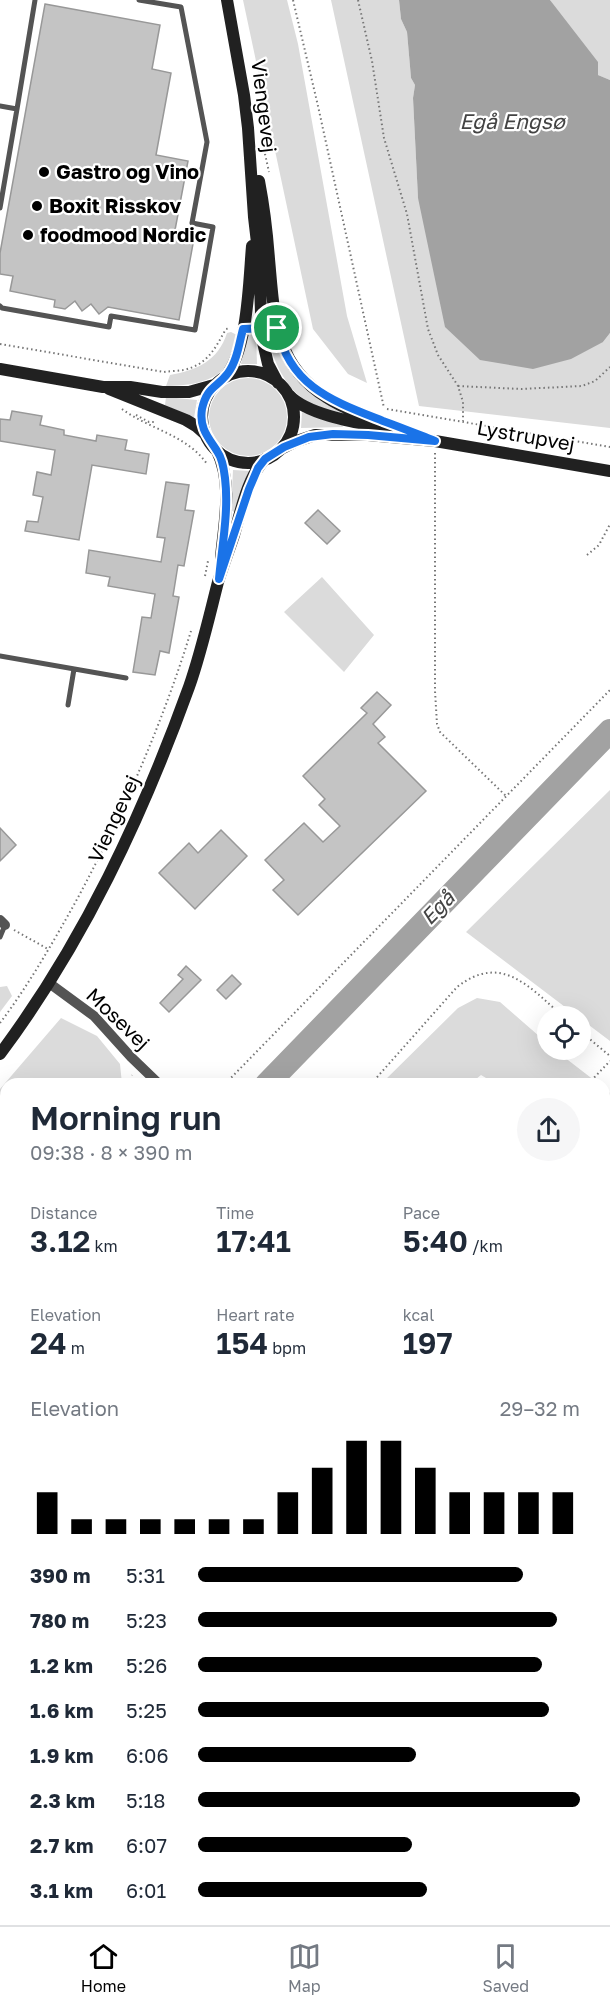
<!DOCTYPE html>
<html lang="en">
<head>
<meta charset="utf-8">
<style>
	:root { --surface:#fff; --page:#f6f6f7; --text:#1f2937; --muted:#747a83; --line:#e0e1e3; --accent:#000 }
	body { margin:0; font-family:"Golos Text",sans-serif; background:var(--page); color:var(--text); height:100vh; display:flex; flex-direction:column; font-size:22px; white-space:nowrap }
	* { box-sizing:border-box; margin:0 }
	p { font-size:20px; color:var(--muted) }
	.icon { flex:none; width:33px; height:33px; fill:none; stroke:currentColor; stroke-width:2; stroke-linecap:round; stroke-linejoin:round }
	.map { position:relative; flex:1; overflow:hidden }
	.side { position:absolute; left:0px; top:1078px; width:610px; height:848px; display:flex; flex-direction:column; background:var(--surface); border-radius:18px 18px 0 0; box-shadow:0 6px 24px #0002 }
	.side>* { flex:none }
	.buttons { position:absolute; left:537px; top:1006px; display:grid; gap:12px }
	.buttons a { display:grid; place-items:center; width:54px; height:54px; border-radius:50%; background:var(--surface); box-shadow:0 6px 24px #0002; font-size:30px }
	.pin { position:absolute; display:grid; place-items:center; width:51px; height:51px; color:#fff; margin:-26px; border:3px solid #fff; border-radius:50%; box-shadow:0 2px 6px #0007 }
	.round { display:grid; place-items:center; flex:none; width:63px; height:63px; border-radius:32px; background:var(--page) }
	.head { display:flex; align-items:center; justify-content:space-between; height:102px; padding:0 30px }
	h1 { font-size:33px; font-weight:600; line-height:45px }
	.figures { display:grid; grid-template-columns:repeat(3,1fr); gap:9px; height:102px; padding:6px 30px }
	.figures div { display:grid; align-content:center }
	.figures b { font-size:30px; font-weight:600 }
	.figures small { font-size:16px; font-weight:400 }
	.figures p { font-size:16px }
	.chart { height:168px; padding:12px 30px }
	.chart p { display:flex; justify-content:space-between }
	.chart svg { width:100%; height:108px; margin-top:6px; stroke:var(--accent); stroke-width:6 }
	ul { padding:0 30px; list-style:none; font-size:20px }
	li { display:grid; grid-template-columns:96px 72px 1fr; align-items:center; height:45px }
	li i { height:15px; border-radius:8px; background:var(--accent) }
	.dock { display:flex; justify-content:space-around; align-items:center; height:84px; border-top:2px solid var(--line); background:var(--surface); font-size:16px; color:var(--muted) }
	.dock a { display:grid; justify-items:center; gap:3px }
	.dock .active { color:var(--accent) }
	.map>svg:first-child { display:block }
	.green { fill:#dbdbdb }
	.water { fill:#a2a2a2 }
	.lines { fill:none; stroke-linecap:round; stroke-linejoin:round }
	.stream { stroke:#a2a2a2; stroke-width:4 }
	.river { stroke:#a2a2a2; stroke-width:24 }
	.building { fill:#c4c4c4; stroke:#989898; stroke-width:1.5 }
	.path { stroke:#767676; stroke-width:2; stroke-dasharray:1.5 3; stroke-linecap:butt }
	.lane { stroke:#545454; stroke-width:5 }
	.street { stroke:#545454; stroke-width:10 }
	.secondary { stroke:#212121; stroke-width:12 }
	.route-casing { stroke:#fff; stroke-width:12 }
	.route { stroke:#1a73e8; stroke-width:8 }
	.poi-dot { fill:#000; stroke:#fff; stroke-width:2 }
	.labels { text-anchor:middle; stroke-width:4.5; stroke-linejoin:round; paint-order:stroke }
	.street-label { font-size:20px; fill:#000; stroke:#fff }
	.poi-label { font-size:20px; font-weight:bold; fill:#000; stroke:#fff; text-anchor:start }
	.water-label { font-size:21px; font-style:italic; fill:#434343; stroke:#fff }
</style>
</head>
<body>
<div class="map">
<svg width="610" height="1925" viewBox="0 0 610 1925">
	<rect width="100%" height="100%" fill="#fff"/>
	<path class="green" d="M243,0h44l11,44 49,272 20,67 -19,-9 -35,-45z
		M331,0h68l2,19 6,13 4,46 4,7 -2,13 5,100 185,144 7,-9v95l-191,-22z
		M550,0h60v80l-12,-5z
		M231,332l6,3c-3,10 -5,23 -12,32 -12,16 -40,19 -59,19l4,-11c27,-5 48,-14 57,-42z
		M251,332l5,2 1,30h-16l6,-30z
		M267,332h7l10,26 72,59c-15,-4 -32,-6 -46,-14 -25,-14 -38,-43 -43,-71z
		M209 417a39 39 0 1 1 78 0a39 39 0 1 1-78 0Z
		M166,397l31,3 -3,18 -29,-13z
		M302,412l39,11 2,4 -42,1z
		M233,470l17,1 -13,40 -3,1 -3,-2z
		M322,577l52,58 -30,37 -60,-60z
		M610,790v251l-144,-109z
		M7,986l5,10 -12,16v-25z
		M477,998l23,4 47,41 1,7h7l44,34h-103l-15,-9 -11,9h-89l77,-76z
		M61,1018l36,18 23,28 2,20h-116v143l-6,5v-143z
		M605,1088l5,5 -2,169 2,65 -6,-5z
		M6,1453v467h226l4,5h-236v-465z"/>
	<path class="water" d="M399,0h151l48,62v13l12,5v253l-7,9 -32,17 -38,10 -53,-9 -35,-33 -27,-129 -5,-100 2,-13 -4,-7 -4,-46 -6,-13z"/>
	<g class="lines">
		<path class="stream" d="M604,1898h6
			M281,1920l4,5
			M512,1925l8,-5"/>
		<path class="river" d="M267,1084l343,-353
			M0,1361l6,-6"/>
	</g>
	<path class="building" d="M45,4l115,21 -8,44 19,4 -15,82 32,6 -13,69 20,3 -16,87 -71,-13 -9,7 -8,-10 -9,7 -7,-10 -10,8 -11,-2 1,-7 -45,-9 3,-15 -13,-2v-21z
		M12,411l30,5 -2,9 24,5v5l32,6 1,-6 30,5 -2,10 24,4 -3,20 -54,-9 -13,75 -54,-9 2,-10 11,1 5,-25 -10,-2 4,-23 14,3 4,-25 -55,-9v-22l10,1z
		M166,482l23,3 -4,25 9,1 -10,55 -6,-1 -5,31 6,1 -10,56 -9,-2 -5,24 -22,-3 9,-55 9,1 4,-24 -47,-8 2,-9 -24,-4 3,-23 72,12 4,-24 -8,-1z
		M318,510l22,21 -13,13 -22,-21z
		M377,692l14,13 -18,19 12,13 -7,6 48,48 -128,124 -25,-25 11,-10 -19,-20 39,-37 19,19 17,-16 -21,-21 6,-6 -22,-23 64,-63 -6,-5z
		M0,828l16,17 -16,16z
		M221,830l26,26 -52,53 -36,-36 30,-30 9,10z
		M186,966l15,14 -32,32 -9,-9 23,-24 -5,-4z
		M232,975l9,9 -15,15 -9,-9z"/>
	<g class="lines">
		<path class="path" d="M293,0l25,106 66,302
			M358,0l14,61 12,77 23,76 21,115 10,26 20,31 5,16v19
			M263,145l6,27
			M0,344l164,28c6,-1 13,-1 19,-2 25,-5 32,-22 43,-41l4,-1
			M458,386l63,3 61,-3 13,-5 15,-14
			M122,409c27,20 65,26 85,55
			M387,409l223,38
			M136,415l13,7h6
			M435,453v238l2,33 3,8 66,64
			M587,555l12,-10 11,-21
			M205,576l3,-15
			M14,930l34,19
			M0,1023c28,-37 52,-79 75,-120 47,-87 87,-178 116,-272
			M580,1031l30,25
			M130,1084l2,-9
			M225,1084l385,-394
			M371,1084l86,-97c45,-35 73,1 107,30
			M588,1084l22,-23
			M0,1241l6,-7
			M0,1318l6,-7
			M0,1396l6,-7
			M0,1641l6,4
			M604,1744l6,-7
			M249,1920l4,5
			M578,1925l32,-4"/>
		<path class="lane" d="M0,106l17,3 18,-109
			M0,208l17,-99
			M0,306l2,2 107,19 2,-11 84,14 18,-103 -21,-4 15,-81 -26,-135 -42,-7
			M0,656l126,22
			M68,705l6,-36
			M0,937l5,-12
			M604,1548l6,5
			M604,1672l6,5"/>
		<path class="street" d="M0,920l5,5
			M49,983l45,33 37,41 28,27"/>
		<path class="secondary" d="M227,0l17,95 4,33 6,89 5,43 3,78 6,26 10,19
			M259,181c5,26 8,51 10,78 5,54 5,106 57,138 26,17 60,25 89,37
			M0,369l103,18h27l32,5h27l25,-7
			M202 417a46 46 0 1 1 92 0a46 46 0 1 1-92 0Z
			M225,377c23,-26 24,-97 27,-131
			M109,389l77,31 10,6 9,8
			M289,395c18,20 69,28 96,33
			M281,449l16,-8 18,-6h53l67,6 175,30
			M217,451c16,33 7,72 4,106
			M0,1054c83,-111 142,-237 189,-367 12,-34 20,-70 29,-105 5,-16 11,-32 16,-47 7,-24 13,-57 31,-76"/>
	</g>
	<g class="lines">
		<defs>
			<path id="route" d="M277,328c13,59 56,73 106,93 17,6 34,13 52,20l-67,-6 -35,-1 -24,3 -25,10 -19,12 -7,9 -9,21 -30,90c3,-33 10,-68 6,-101 -1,-9 -3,-20 -8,-27 -9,-14 -18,-23 -15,-42 5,-23 15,-21 26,-36 9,-12 11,-29 15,-44z"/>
		</defs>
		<use href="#route" class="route-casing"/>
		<use href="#route" class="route"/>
	</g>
	<g class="poi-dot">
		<circle cx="44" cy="172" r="6"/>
		<circle cx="37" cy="206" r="6"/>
		<circle cx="28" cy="235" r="6"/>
	</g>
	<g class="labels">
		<g class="street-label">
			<text transform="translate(264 106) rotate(83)" y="7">Viengevej</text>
			<text transform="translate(526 436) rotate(10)" y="7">Lystrupvej</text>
			<text transform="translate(114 819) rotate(-65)" y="7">Viengevej</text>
			<text transform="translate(118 1019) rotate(44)" y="7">Mosevej</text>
		</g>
		<g class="poi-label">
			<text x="56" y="179">Gastro og Vino</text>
			<text x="49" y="213">Boxit Risskov</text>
			<text x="40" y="242">foodmood Nordic</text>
		</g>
		<g class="water-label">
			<text x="512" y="129">Egå Engsø</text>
			<text transform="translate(438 908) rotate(-46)" y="7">Egå</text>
		</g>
	</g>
</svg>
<div class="buttons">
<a><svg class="icon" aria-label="locate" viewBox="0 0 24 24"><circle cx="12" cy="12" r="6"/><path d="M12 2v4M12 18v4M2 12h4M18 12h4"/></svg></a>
</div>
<div class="pin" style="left:277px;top:328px;background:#1e9e55"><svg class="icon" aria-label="arrive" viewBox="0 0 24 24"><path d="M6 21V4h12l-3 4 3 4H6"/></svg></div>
<section class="side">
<div class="head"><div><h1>Morning run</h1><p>09:38 · 8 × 390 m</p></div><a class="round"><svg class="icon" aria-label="share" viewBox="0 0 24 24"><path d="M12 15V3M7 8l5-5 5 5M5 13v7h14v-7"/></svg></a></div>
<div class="figures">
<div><p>Distance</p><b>3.12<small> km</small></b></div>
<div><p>Time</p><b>17:41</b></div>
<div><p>Pace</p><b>5:40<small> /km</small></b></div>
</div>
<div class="figures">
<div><p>Elevation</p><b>24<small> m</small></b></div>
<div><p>Heart rate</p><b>154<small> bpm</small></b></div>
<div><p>kcal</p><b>197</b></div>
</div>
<div class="chart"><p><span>Elevation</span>29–32 m</p>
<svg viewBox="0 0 160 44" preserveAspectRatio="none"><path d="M5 44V27M15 44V38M25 44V38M35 44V38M45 44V38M55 44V38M65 44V38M75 44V27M85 44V17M95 44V6M105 44V6M115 44V17M125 44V27M135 44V27M145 44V27M155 44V27"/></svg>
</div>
<ul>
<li><b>390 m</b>5:31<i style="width:85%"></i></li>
<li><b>780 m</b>5:23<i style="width:94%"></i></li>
<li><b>1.2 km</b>5:26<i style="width:90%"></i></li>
<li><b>1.6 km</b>5:25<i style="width:92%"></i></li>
<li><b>1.9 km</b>6:06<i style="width:57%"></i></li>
<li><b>2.3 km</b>5:18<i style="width:100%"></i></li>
<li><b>2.7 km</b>6:07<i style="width:56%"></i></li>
<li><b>3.1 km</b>6:01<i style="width:60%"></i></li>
</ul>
</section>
</div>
<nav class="dock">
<a class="active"><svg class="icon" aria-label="home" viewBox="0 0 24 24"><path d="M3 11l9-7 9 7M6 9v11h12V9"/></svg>Home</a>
<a><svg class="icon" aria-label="map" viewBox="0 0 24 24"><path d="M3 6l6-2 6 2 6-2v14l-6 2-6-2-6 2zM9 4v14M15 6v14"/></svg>Map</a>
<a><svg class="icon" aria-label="saved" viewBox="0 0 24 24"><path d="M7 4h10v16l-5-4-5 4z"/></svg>Saved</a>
</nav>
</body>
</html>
